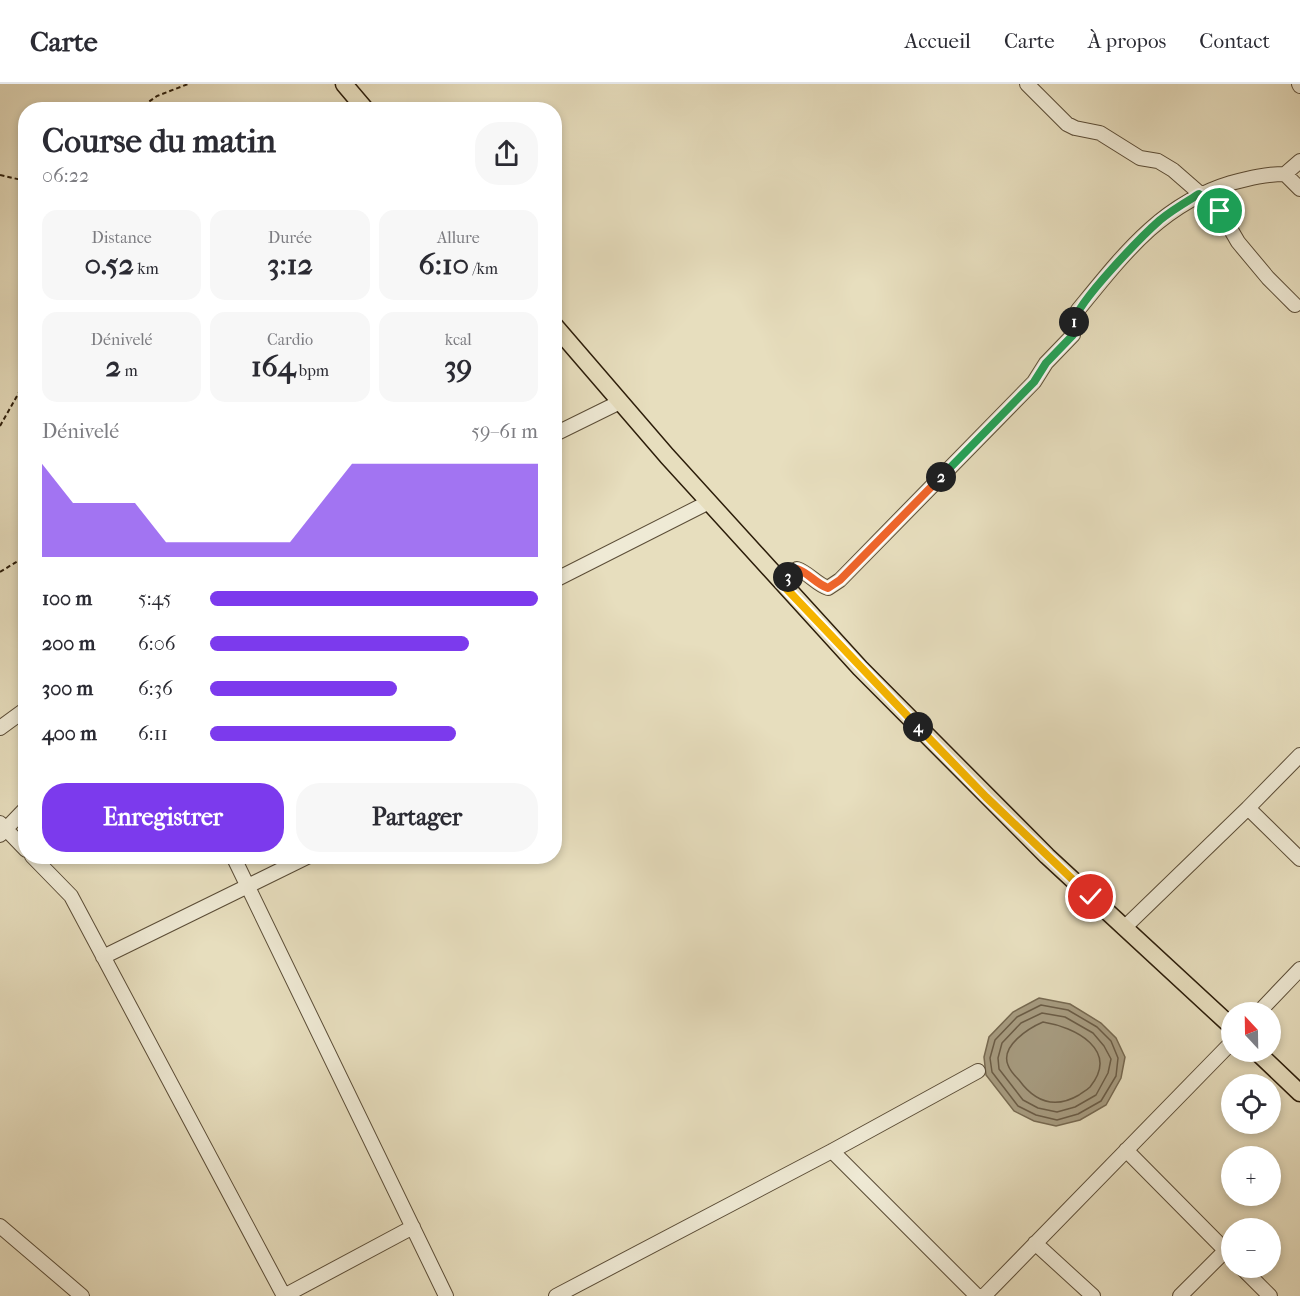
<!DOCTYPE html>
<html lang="fr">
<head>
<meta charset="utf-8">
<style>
	:root { --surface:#fff; --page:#f7f7f7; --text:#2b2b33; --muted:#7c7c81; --line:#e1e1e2; --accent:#7c3aed }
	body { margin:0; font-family:"IM FELL French Canon",serif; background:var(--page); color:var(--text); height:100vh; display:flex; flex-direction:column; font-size:22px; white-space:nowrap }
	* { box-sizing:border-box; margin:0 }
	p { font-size:20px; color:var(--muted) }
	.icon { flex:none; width:33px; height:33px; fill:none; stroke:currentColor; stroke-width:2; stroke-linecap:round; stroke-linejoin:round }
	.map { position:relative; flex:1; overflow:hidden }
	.drawer { position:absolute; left:18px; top:18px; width:544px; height:762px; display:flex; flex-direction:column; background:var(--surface); border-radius:24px; box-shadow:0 3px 9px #0003 }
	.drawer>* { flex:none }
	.needle { width:39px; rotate:338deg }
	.controls { position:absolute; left:1221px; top:918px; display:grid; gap:12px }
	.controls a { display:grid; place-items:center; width:60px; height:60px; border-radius:50%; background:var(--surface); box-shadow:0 3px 9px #0003; font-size:30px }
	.pin { position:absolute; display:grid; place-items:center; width:51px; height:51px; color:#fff; margin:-26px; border:3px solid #fff; border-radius:50%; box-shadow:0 2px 6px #0007 }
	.km { position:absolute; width:30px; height:30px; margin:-15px; border-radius:50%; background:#222; color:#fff; font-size:16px; line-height:30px; text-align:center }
	.round { display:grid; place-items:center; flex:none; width:63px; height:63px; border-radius:24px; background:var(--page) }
	.headline { display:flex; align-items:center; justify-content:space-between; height:102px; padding:0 24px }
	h1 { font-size:33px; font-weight:700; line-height:45px }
	.stats { display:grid; grid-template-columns:repeat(3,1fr); gap:9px; height:102px; padding:6px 24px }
	.stats div { display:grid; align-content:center; border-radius:15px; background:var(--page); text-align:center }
	.stats b { font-size:30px; font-weight:700 }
	.stats small { font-size:16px; font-weight:400 }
	.stats p { font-size:16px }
	.chart { height:168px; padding:12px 24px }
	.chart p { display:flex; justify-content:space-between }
	.chart svg { width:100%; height:108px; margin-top:6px; fill:var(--accent); opacity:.7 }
	.button { display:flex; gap:12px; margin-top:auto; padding:12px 24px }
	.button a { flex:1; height:69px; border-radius:24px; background:var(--accent); color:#fff; font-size:24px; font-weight:700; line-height:69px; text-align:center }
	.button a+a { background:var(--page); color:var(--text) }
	ul { padding:0 24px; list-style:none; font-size:20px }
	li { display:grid; grid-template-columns:96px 72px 1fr; align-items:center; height:45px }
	li i { height:15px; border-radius:8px; background:var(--accent) }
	header { display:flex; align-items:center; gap:36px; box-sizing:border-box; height:84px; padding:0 30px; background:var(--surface); border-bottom:2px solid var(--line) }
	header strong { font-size:28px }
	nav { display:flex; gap:33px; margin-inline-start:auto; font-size:21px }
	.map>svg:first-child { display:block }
	.water { fill:#a79c81; stroke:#766951; stroke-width:1.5 }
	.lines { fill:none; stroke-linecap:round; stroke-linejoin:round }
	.shore { stroke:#6a5c46; stroke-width:1.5 }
	.minor-casing { stroke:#5b4d37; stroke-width:16 }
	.major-casing { stroke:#2c1d0a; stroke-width:19 }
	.path { stroke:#2c1d0a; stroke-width:2; stroke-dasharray:4.5 3; stroke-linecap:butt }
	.minor { stroke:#efead5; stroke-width:14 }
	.major { stroke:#e7debe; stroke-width:16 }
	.split-1-casing { stroke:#fff; stroke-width:12 }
	.split-2-casing { stroke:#fff; stroke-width:12 }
	.split-3-casing { stroke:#fff; stroke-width:12 }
	.split-4-casing { stroke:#fff; stroke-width:12 }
	.split-5-casing { stroke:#fff; stroke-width:12 }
	.split-1 { stroke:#22a559; stroke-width:8 }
	.split-2 { stroke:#22a559; stroke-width:8 }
	.split-3 { stroke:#f0652b; stroke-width:8 }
	.split-4 { stroke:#f5b400; stroke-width:8 }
	.split-5 { stroke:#f5b400; stroke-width:8 }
</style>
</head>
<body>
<header>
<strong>Carte</strong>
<nav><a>Accueil</a><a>Carte</a><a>À propos</a><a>Contact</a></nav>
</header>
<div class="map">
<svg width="1300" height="1212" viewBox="0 0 1300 1212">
	<rect width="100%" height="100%" fill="#e7debe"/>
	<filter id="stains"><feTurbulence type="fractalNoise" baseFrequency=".00333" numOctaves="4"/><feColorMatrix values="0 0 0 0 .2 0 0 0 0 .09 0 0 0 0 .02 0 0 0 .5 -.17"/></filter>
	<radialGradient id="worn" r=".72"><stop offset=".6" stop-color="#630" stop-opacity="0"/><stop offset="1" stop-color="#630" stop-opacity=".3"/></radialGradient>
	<path class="water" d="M1039,914l31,6 31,19 15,15 9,19 -4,21 -15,27 -26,15 -24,6 -22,-5 -20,-10 -28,-36 -2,-18 5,-20 24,-25z"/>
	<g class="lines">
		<path class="shore" d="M1041,921l27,5 29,17 14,14 7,17 -2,18 -15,25 -23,13 -21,6 -21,-5 -18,-9 -26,-34 -2,-14 5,-18 22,-23z
			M1042,929l23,4 28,16 11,13 7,13 -3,14 -12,22 -21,12 -18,5 -19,-4 -15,-8 -24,-31 -1,-11 4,-15 19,-20z
			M1043,938c32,5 77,28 47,65 -3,3 -7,5 -11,8 -24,14 -44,7 -60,-15 -4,-4 -9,-9 -11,-15 -8,-19 21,-37 35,-43z"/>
		<defs>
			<path id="minor" d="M1027,0l40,40 8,4 25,5 40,25 18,3 15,9 47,41 18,31 30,36 27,27
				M1299,0l1,2
				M1300,77l-15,13 15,15
				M555,350l65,-32
				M555,496l154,-78
				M781,499l16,-14c12,4 19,15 31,19l12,-8 194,-198 12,-19 27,-28 1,-17 4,-8c45,-55 83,-106 153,-127 19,-5 35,-9 54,-9
				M0,644l26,-19
				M1248,724l52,51
				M0,739l26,27
				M0,751l26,-27
				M32,772l39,40 213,400
				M233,772l213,440
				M1124,844l124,-120 52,-53
				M103,873l206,-101
				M1259,928l41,-43
				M1126,1066l106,107
				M832,1067l145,145
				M0,1142l82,70
				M1035,1159l58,53
				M1242,1184l28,28
				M284,1212l129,-69
				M556,1212l276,-145 146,-80
				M984,1212l248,-254
				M1180,1212l45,-45"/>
			<path id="major" d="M344,0l22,26
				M555,242l112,130 193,212 187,188 185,171
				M1257,968l43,41"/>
		</defs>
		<use href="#minor" class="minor-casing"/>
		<use href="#major" class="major-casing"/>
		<path class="path" d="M137,26l20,-14 31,-12
			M0,91l26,6
			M0,342l26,-46
			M0,488l26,-16"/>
		<use href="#minor" class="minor"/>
		<use href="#major" class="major"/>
	</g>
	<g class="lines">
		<defs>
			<path id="split-1" d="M1074,238c3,-20 69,-87 86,-102 12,-10 26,-18 39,-26l21,17"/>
			<path id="split-2" d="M941,393l93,-95 12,-19 27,-28 1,-13"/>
			<path id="split-3" d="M788,493l9,-8c12,4 19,15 31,19l12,-8 101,-103"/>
			<path id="split-4" d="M788,493l-7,6 137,144"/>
			<path id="split-5" d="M918,643l68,70 105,100"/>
		</defs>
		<use href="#split-1" class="split-1-casing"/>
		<use href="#split-2" class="split-2-casing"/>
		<use href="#split-3" class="split-3-casing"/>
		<use href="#split-4" class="split-4-casing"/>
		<use href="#split-5" class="split-5-casing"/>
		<use href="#split-1" class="split-1"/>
		<use href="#split-2" class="split-2"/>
		<use href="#split-3" class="split-3"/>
		<use href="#split-4" class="split-4"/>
		<use href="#split-5" class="split-5"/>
	</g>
	<rect width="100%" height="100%" filter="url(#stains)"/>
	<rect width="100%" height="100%" fill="url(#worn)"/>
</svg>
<div class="controls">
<a><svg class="needle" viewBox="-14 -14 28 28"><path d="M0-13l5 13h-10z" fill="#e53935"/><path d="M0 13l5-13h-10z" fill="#7c7c81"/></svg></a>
<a><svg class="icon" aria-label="locate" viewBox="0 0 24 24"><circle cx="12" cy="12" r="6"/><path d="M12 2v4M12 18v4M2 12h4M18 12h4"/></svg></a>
<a>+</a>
<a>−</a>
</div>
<div class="pin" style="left:1220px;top:127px;background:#1e9e55"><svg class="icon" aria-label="arrive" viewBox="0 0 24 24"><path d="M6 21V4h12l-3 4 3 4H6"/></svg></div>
<div class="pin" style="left:1091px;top:813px;background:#d93025"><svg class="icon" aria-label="check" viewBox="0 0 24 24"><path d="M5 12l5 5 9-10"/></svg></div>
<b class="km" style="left:1074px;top:238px">1</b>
<b class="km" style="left:941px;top:393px">2</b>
<b class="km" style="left:788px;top:493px">3</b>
<b class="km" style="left:918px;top:643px">4</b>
<section class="drawer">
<div class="headline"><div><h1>Course du matin</h1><p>06:22</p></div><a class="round"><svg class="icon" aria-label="share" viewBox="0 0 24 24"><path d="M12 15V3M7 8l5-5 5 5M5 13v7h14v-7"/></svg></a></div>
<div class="stats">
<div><p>Distance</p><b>0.52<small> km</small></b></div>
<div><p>Durée</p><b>3:12</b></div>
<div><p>Allure</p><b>6:10<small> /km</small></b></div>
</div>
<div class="stats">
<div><p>Dénivelé</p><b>2<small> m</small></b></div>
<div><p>Cardio</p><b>164<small> bpm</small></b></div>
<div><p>kcal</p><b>39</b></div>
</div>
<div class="chart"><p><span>Dénivelé</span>59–61 m</p>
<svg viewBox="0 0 160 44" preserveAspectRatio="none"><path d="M0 44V6L10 22L20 22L30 22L40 38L50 38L60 38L70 38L80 38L90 22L100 6L110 6L120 6L130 6L140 6L150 6L160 6V44z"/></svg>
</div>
<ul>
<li><b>100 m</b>5:45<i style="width:100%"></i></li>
<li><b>200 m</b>6:06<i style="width:79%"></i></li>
<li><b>300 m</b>6:36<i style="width:57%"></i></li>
<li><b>400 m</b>6:11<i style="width:75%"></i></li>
</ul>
<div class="button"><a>Enregistrer</a><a>Partager</a></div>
</section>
</div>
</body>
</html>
